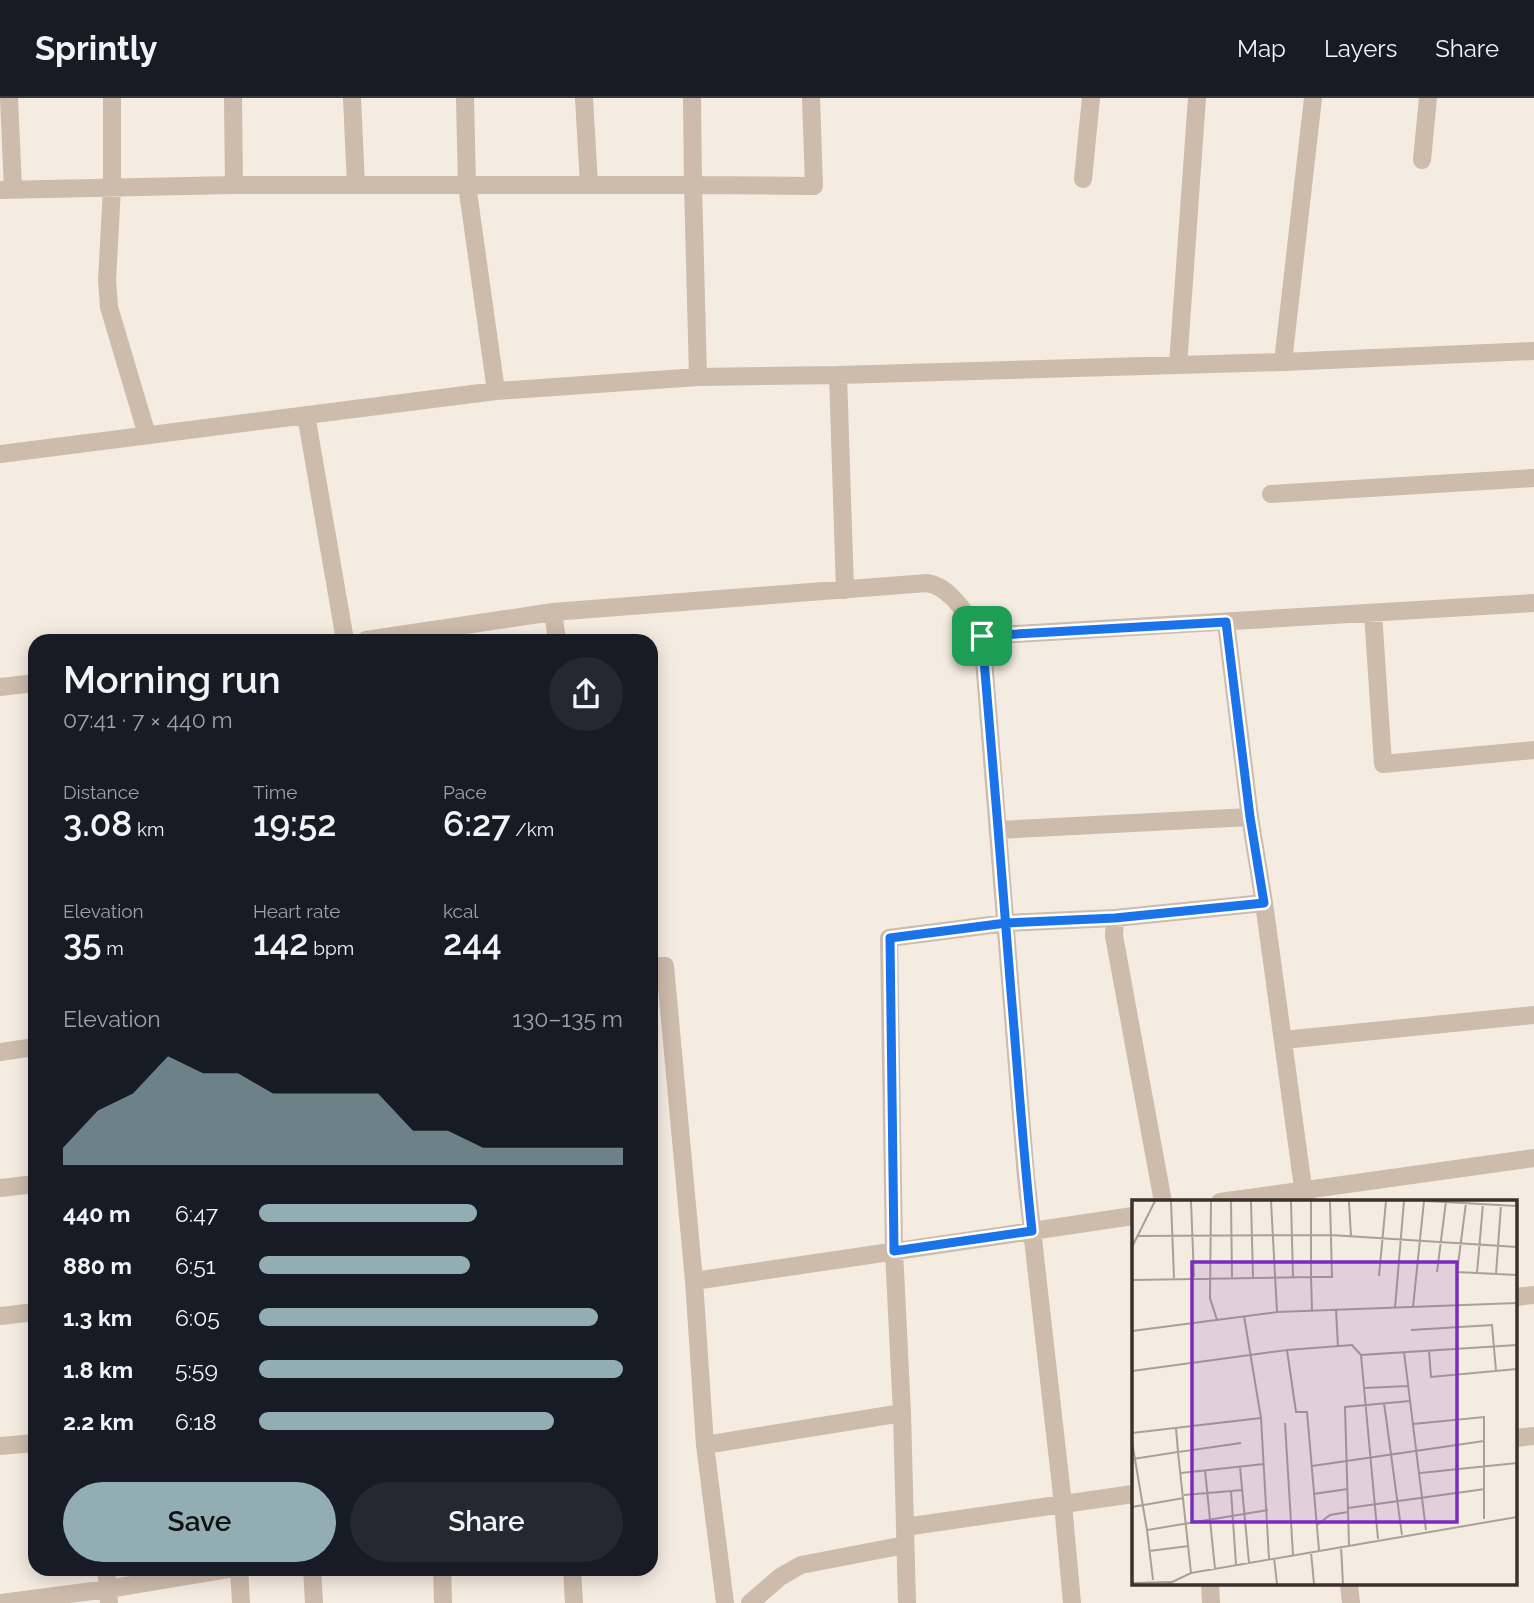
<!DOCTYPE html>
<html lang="en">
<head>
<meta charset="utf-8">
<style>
	:root { --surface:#171b24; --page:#242831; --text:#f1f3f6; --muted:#9ea1a6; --line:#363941; --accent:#92aeb2 }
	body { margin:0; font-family:Raleway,sans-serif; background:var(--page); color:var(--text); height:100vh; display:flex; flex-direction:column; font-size:26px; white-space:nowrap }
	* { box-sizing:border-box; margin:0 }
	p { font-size:23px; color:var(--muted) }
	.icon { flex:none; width:38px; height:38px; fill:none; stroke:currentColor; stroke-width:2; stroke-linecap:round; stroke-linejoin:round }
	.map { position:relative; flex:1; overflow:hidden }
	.panel { position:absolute; left:28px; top:536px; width:630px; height:942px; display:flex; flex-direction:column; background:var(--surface); border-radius:21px; box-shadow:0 4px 18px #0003 }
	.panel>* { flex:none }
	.pin { position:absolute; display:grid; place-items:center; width:60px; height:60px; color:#fff; margin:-30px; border-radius:14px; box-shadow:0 4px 10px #0006 }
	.round { display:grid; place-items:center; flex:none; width:74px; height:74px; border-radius:37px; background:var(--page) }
	.head { display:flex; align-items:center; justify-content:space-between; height:119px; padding:0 35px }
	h1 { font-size:38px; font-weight:600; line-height:52px }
	.figures { display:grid; grid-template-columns:repeat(3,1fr); gap:10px; height:119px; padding:7px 35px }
	.figures div { display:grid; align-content:center }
	.figures b { font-size:35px; font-weight:600 }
	.figures small { font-size:19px; font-weight:400 }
	.figures p { font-size:19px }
	.chart { height:196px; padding:14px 35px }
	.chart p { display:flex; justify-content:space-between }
	.chart svg { width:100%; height:126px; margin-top:7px; fill:var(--accent); opacity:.7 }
	.cta { display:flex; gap:14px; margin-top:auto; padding:14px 35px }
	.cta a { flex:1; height:80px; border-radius:42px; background:var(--accent); color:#111; font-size:28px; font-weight:600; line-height:80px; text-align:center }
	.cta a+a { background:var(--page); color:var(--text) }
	ul { padding:0 35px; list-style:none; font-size:23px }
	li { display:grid; grid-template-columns:112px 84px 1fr; align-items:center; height:52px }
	li i { height:18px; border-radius:9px; background:var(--accent) }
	header { display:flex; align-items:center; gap:42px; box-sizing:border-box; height:98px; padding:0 35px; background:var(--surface); border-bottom:2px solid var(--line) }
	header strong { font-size:33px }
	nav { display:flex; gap:38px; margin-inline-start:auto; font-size:24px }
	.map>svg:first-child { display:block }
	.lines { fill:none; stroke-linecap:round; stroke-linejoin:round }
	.minor { stroke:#cdbbac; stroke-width:18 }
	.route-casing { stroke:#fff; stroke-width:14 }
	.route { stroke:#1a73e8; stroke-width:9 }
	.inset-road { fill:none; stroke:#aaa098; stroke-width:2 }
	.view { fill:#7b2cbf; fill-opacity:0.15; stroke:#7b2cbf; stroke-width:3.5 }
	.inset-edge { fill:none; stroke:#3b302b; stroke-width:3.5 }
</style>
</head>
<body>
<header>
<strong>Sprintly</strong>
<nav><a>Map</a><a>Layers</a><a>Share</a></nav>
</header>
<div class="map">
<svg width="1534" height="1505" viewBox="0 0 1534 1505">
	<rect width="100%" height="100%" fill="#f4ebe1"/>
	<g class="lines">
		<path class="minor" d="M9,0l4,91
			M112,0v91l-5,91 2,27 38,128
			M233,0l1,87
			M352,0l4,87
			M465,0l2,87 29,206
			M584,0l5,87
			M692,0l1,87 121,1 -3,-88
			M1422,62l6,-62
			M1083,81l8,-81
			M0,92l234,-5h459l5,192
			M1283,264l30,-264
			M1178,267l19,-267
			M838,277l7,215
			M306,317l39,225
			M0,356l496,-63 202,-14 140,-2 445,-13 251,-11
			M1271,396l263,-16
			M553,514l374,-29c25,4 40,34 55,53
			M1373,515l10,151 151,-14
			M1226,524l24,195 14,86 41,299
			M366,542l187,-28 4,28
			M0,589l35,-4
			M998,732l252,-13
			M1115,820l-1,18 49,266
			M651,868h14l29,315 11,164 20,158
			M1283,942l251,-25
			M0,954l35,-5
			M0,1090l35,-4
			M1220,1104l314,-44
			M694,1183l439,-65
			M1515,1199l19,-2
			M0,1218l35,-4
			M1515,1340l19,-2
			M705,1347l197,-32
			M0,1348l35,-3
			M905,1429l228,-33
			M106,1470l3,35
			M239,1470l2,35
			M312,1470l2,35
			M442,1470l1,35
			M572,1470l2,35
			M1210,1486l1,19
			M1349,1486l2,19
			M0,1505l108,-14 126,-21
			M750,1505l30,-26 21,-12 104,-20
			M907,1505l-5,-190 -8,-162 -5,-313 117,-15 109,-5 149,-15
			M1072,1505l-9,-99 -37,-327 -44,-541 552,-33"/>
	</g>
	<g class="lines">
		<defs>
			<path id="route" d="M982,538c10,119 20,237 29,356 7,80 12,160 21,239l-138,20 -4,-313 116,-15 109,-5 149,-15 -14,-86 -24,-195 -244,14"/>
		</defs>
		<use href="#route" class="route-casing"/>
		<use href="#route" class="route"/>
	</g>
	<g transform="translate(1132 1102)">
		<rect width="385" height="385" fill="#f4ebe1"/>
		<path class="inset-road" d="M39,1l3,77M59,1l3,76M79,1l-1,97 7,22M99,1l1,76M119,1l2,76M139,1l6,111M159,1l2,76M179,1v76h21l-2,-76M217,1l2,35M294,1l91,5M334,3l-9,69 60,3M6,36l193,-1 186,12M0,47l23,-46M305,72l9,-71M345,73l6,-69M364,74l5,-69M247,76l7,-75M0,80l179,-3 1,33M281,107l11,-106M263,108l9,-107M204,110l2,37M112,116l17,102 8,141M279,130l81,-5 4,46M0,131l145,-19 240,-9M155,150l65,-5 9,10M297,151l2,26 86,-8M272,152l22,178M0,171l155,-21 9,62h11l12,138M232,188l44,-2M252,203l18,132M153,223l8,132M281,224l71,-7v102M0,233l129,-15M0,242l15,88M1,259l45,-7 -2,-24M180,266l172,-25M108,267l9,96M73,270l10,99M49,273l83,-9M288,273l97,-10M99,291l5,74M181,294l35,-5M52,295l59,-5M0,307l52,-9M216,308l137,-19M185,325l13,-10 18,-3M246,339l-17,-184 156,-10M217,345l-4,-138 65,-6M209,346l2,38M17,351l40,-5M179,352l3,32M142,358l3,26M59,373l-13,-121 63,-9M21,380l-6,-50 121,-20M0,383l39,-1M36,384l23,-11 326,-56"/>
		<path class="view" d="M60,62h265v260h-265z"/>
		<rect width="385" height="385" class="inset-edge"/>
	</g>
</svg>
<div class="pin" style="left:982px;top:538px;background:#1e9e55"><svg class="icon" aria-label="arrive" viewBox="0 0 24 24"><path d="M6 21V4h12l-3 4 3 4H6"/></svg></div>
<section class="panel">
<div class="head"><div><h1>Morning run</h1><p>07:41 · 7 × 440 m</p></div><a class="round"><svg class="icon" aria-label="share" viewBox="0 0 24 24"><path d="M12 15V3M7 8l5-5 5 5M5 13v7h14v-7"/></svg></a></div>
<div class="figures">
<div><p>Distance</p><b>3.08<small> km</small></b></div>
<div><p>Time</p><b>19:52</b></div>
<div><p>Pace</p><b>6:27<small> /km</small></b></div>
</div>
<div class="figures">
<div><p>Elevation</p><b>35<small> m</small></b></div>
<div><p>Heart rate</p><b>142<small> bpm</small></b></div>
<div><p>kcal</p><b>244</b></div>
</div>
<div class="chart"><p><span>Elevation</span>130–135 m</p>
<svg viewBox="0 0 160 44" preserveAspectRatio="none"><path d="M0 44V38L10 25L20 19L30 6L40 12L50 12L60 19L70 19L80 19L90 19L100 32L110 32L120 38L130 38L140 38L150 38L160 38V44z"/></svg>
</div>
<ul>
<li><b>440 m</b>6:47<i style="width:60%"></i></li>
<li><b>880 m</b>6:51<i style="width:58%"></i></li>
<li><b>1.3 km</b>6:05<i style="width:93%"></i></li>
<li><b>1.8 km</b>5:59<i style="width:100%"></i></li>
<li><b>2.2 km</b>6:18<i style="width:81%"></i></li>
</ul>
<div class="cta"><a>Save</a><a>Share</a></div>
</section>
</div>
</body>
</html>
